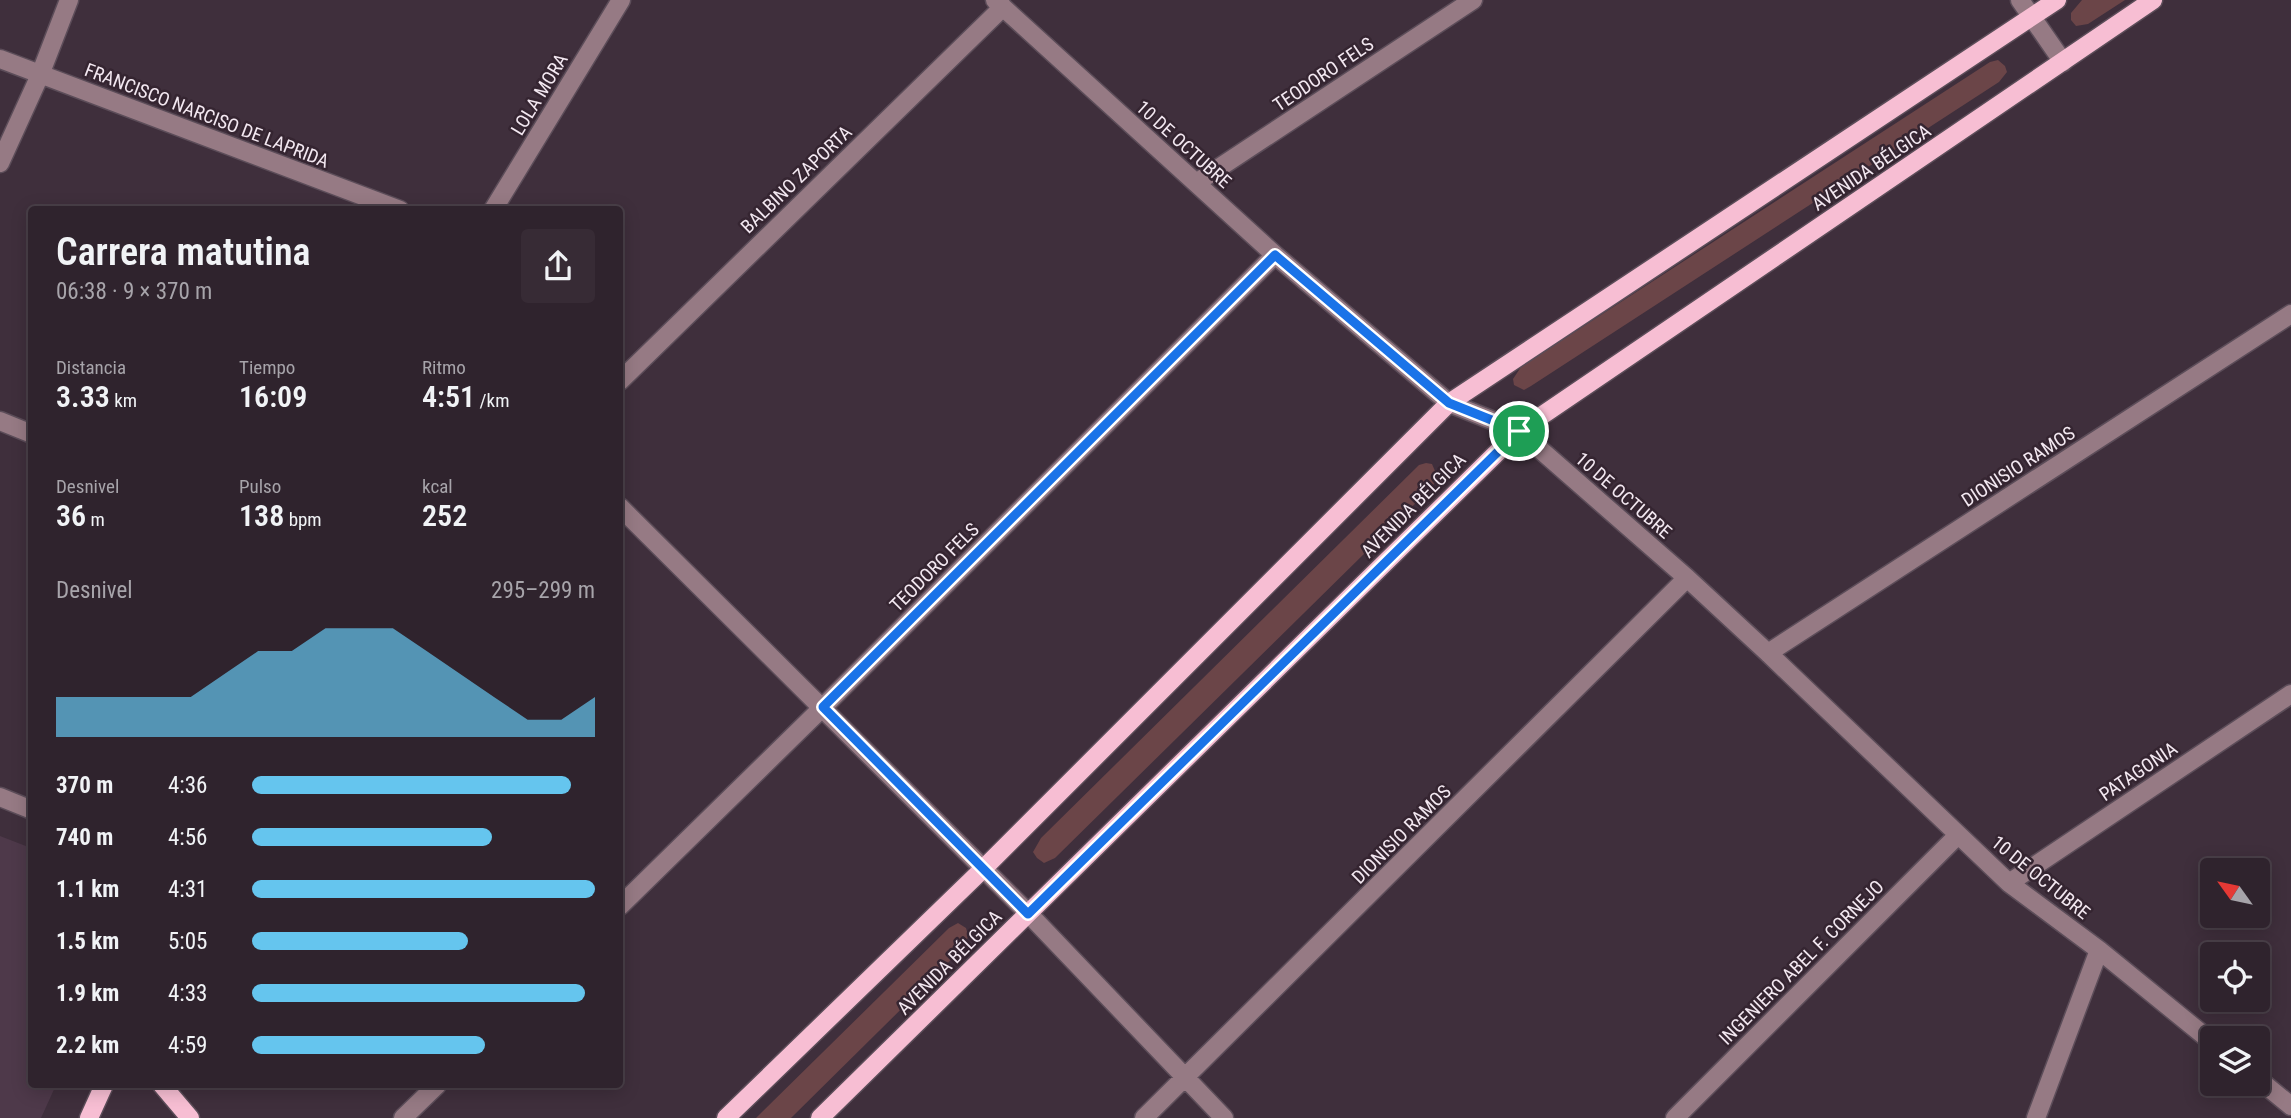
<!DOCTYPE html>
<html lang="es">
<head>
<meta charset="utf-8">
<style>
	:root { --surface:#2f232d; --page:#372b35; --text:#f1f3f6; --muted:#a7a4aa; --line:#4a4049; --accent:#65c5ee }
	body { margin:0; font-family:"Roboto Condensed",sans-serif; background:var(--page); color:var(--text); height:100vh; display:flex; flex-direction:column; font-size:26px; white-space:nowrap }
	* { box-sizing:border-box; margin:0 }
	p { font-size:23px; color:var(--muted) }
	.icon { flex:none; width:38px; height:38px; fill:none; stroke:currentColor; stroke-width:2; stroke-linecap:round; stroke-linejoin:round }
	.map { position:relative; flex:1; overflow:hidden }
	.details { position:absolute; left:28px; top:206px; width:595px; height:882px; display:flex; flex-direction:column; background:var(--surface); border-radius:7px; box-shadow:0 4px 18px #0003,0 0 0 2px var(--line) }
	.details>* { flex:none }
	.needle { width:46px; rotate:303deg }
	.fabs { position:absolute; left:2200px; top:858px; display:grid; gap:14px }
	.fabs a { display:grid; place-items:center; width:70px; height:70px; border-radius:7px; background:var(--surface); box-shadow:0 4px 18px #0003,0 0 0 2px var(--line); font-size:35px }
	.pin { position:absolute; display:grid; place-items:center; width:60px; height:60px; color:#fff; margin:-30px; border:4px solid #fff; border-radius:50%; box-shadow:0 2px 7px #0007 }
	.round { display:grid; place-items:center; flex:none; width:74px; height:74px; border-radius:7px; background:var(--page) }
	.headline { display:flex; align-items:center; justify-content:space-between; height:119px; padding:0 28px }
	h1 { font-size:38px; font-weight:600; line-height:52px }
	.figures { display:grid; grid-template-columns:repeat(3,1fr); gap:10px; height:119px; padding:7px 28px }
	.figures div { display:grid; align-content:center }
	.figures b { font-size:30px; font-weight:600 }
	.figures small { font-size:19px; font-weight:400 }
	.figures p { font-size:19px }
	.chart { height:196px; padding:14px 28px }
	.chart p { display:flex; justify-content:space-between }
	.chart svg { width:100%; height:126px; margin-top:7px; fill:var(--accent); opacity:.7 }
	ul { padding:0 28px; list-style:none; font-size:23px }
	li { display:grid; grid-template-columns:112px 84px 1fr; align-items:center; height:52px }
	li i { height:18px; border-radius:9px; background:var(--accent) }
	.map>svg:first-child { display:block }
	.built { fill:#4e394a }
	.green { fill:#6b4548 }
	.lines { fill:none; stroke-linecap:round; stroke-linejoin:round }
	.minor-casing { stroke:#5c4d59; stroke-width:21 }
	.major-casing { stroke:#5c4d59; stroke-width:21 }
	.minor { stroke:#967a84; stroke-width:18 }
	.major { stroke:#f7bed3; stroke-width:18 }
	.route-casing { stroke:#fff; stroke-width:14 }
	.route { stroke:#1a73e8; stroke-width:9 }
	.labels { text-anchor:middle; stroke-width:5; stroke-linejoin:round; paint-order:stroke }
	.street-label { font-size:19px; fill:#f3e8f1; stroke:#352531 }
</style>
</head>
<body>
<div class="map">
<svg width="2291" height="1118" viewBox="0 0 2291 1118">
	<rect width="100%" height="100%" fill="#3f2f3c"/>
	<path class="built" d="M0,836l31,12 1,237h24l-15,33h-41z"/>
	<path class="green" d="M2082,0h43l-37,24 -12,2 -5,-6v-7z
		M1998,60l7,6 2,6 -8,10 -468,304 -7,4 -10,-5 -1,-6 8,-12 469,-305z
		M1426,463l6,1 6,14 -6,9 -377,371 -11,5 -7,-5 -4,-6 8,-14 378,-373z
		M958,923l8,5 2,7 -2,10 -175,173h-35l193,-190z"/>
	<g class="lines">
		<defs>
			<path id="minor" d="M995,0l280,255 174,148 70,28 168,147 81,75 241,230 90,67 113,92
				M2020,0l43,62
				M0,59l400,151
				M0,163l40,-88 29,-75
				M1196,183l277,-183
				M493,210l128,-210
				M620,381l383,-374
				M0,421l32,13
				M620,507l408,406 196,205
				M1768,653l523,-339
				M0,797l32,13
				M2009,883l282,-189
				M620,906l203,-199 452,-452
				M2258,1079l33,27
				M403,1118l34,-33
				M1144,1118l543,-540
				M1675,1118l283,-283
				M2036,1118l63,-168"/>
			<path id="major" d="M162,1085l28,33
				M89,1118l15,-33
				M726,1118l257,-249 466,-466 608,-403
				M820,1118l699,-687 634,-431"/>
		</defs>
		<use href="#minor" class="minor-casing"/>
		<use href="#major" class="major-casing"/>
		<use href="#minor" class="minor"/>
		<use href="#major" class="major"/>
	</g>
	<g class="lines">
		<defs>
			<path id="route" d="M1275,255l174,148 70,28 -491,483 -205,-207z"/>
		</defs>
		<use href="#route" class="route-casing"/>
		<use href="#route" class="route"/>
	</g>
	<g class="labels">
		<g class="street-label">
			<text transform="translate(1323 74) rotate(-34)" y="7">TEODORO FELS</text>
			<text transform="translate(539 94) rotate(-59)" y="7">LOLA MORA</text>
			<text transform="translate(207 115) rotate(21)" y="7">FRANCISCO NARCISO DE LAPRIDA</text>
			<text transform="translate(1184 144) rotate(42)" y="7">10 DE OCTUBRE</text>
			<text transform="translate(1871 167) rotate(-34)" y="7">AVENIDA BÉLGICA</text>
			<text transform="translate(796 179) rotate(-44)" y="7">BALBINO ZAPORTA</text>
			<text transform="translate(2018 466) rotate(-33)" y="7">DIONISIO RAMOS</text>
			<text transform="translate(1624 495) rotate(41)" y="7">10 DE OCTUBRE</text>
			<text transform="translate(1413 505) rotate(-45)" y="7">AVENIDA BÉLGICA</text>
			<text transform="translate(934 567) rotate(-45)" y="7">TEODORO FELS</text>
			<text transform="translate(2138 771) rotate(-34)" y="7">PATAGONIA</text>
			<text transform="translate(1401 834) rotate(-45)" y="7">DIONISIO RAMOS</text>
			<text transform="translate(2041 877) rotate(39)" y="7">10 DE OCTUBRE</text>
			<text transform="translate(949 962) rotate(-45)" y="7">AVENIDA BÉLGICA</text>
			<text transform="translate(1801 962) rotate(-45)" y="7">INGENIERO ABEL F. CORNEJO</text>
		</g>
	</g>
</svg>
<div class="fabs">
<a><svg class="needle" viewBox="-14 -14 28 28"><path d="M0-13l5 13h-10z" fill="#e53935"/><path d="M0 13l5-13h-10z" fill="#a7a4aa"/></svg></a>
<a><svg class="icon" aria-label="locate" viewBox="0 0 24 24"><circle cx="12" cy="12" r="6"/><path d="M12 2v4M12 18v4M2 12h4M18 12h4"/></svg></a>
<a><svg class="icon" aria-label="layers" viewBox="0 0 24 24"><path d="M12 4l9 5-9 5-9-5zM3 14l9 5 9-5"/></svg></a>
</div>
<div class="pin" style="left:1519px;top:431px;background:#1e9e55"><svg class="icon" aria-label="arrive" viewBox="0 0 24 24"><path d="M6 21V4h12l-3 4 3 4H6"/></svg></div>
<section class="details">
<div class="headline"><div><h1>Carrera matutina</h1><p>06:38 · 9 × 370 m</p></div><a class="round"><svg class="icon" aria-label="share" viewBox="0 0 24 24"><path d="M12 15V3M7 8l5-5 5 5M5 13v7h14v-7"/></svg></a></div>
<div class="figures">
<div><p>Distancia</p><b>3.33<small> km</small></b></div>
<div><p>Tiempo</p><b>16:09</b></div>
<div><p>Ritmo</p><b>4:51<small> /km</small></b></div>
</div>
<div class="figures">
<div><p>Desnivel</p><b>36<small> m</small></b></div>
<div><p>Pulso</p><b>138<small> bpm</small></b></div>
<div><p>kcal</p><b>252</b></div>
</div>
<div class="chart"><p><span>Desnivel</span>295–299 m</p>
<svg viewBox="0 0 160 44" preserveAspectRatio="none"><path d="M0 44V30L10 30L20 30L30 30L40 30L50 22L60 14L70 14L80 6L90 6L100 6L110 14L120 22L130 30L140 38L150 38L160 30V44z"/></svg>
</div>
<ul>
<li><b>370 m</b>4:36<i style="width:93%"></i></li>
<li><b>740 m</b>4:56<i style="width:70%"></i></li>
<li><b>1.1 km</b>4:31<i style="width:100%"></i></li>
<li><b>1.5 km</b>5:05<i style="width:63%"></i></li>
<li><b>1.9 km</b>4:33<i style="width:97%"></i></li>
<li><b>2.2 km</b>4:59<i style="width:68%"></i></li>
</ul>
</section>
</div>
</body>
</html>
